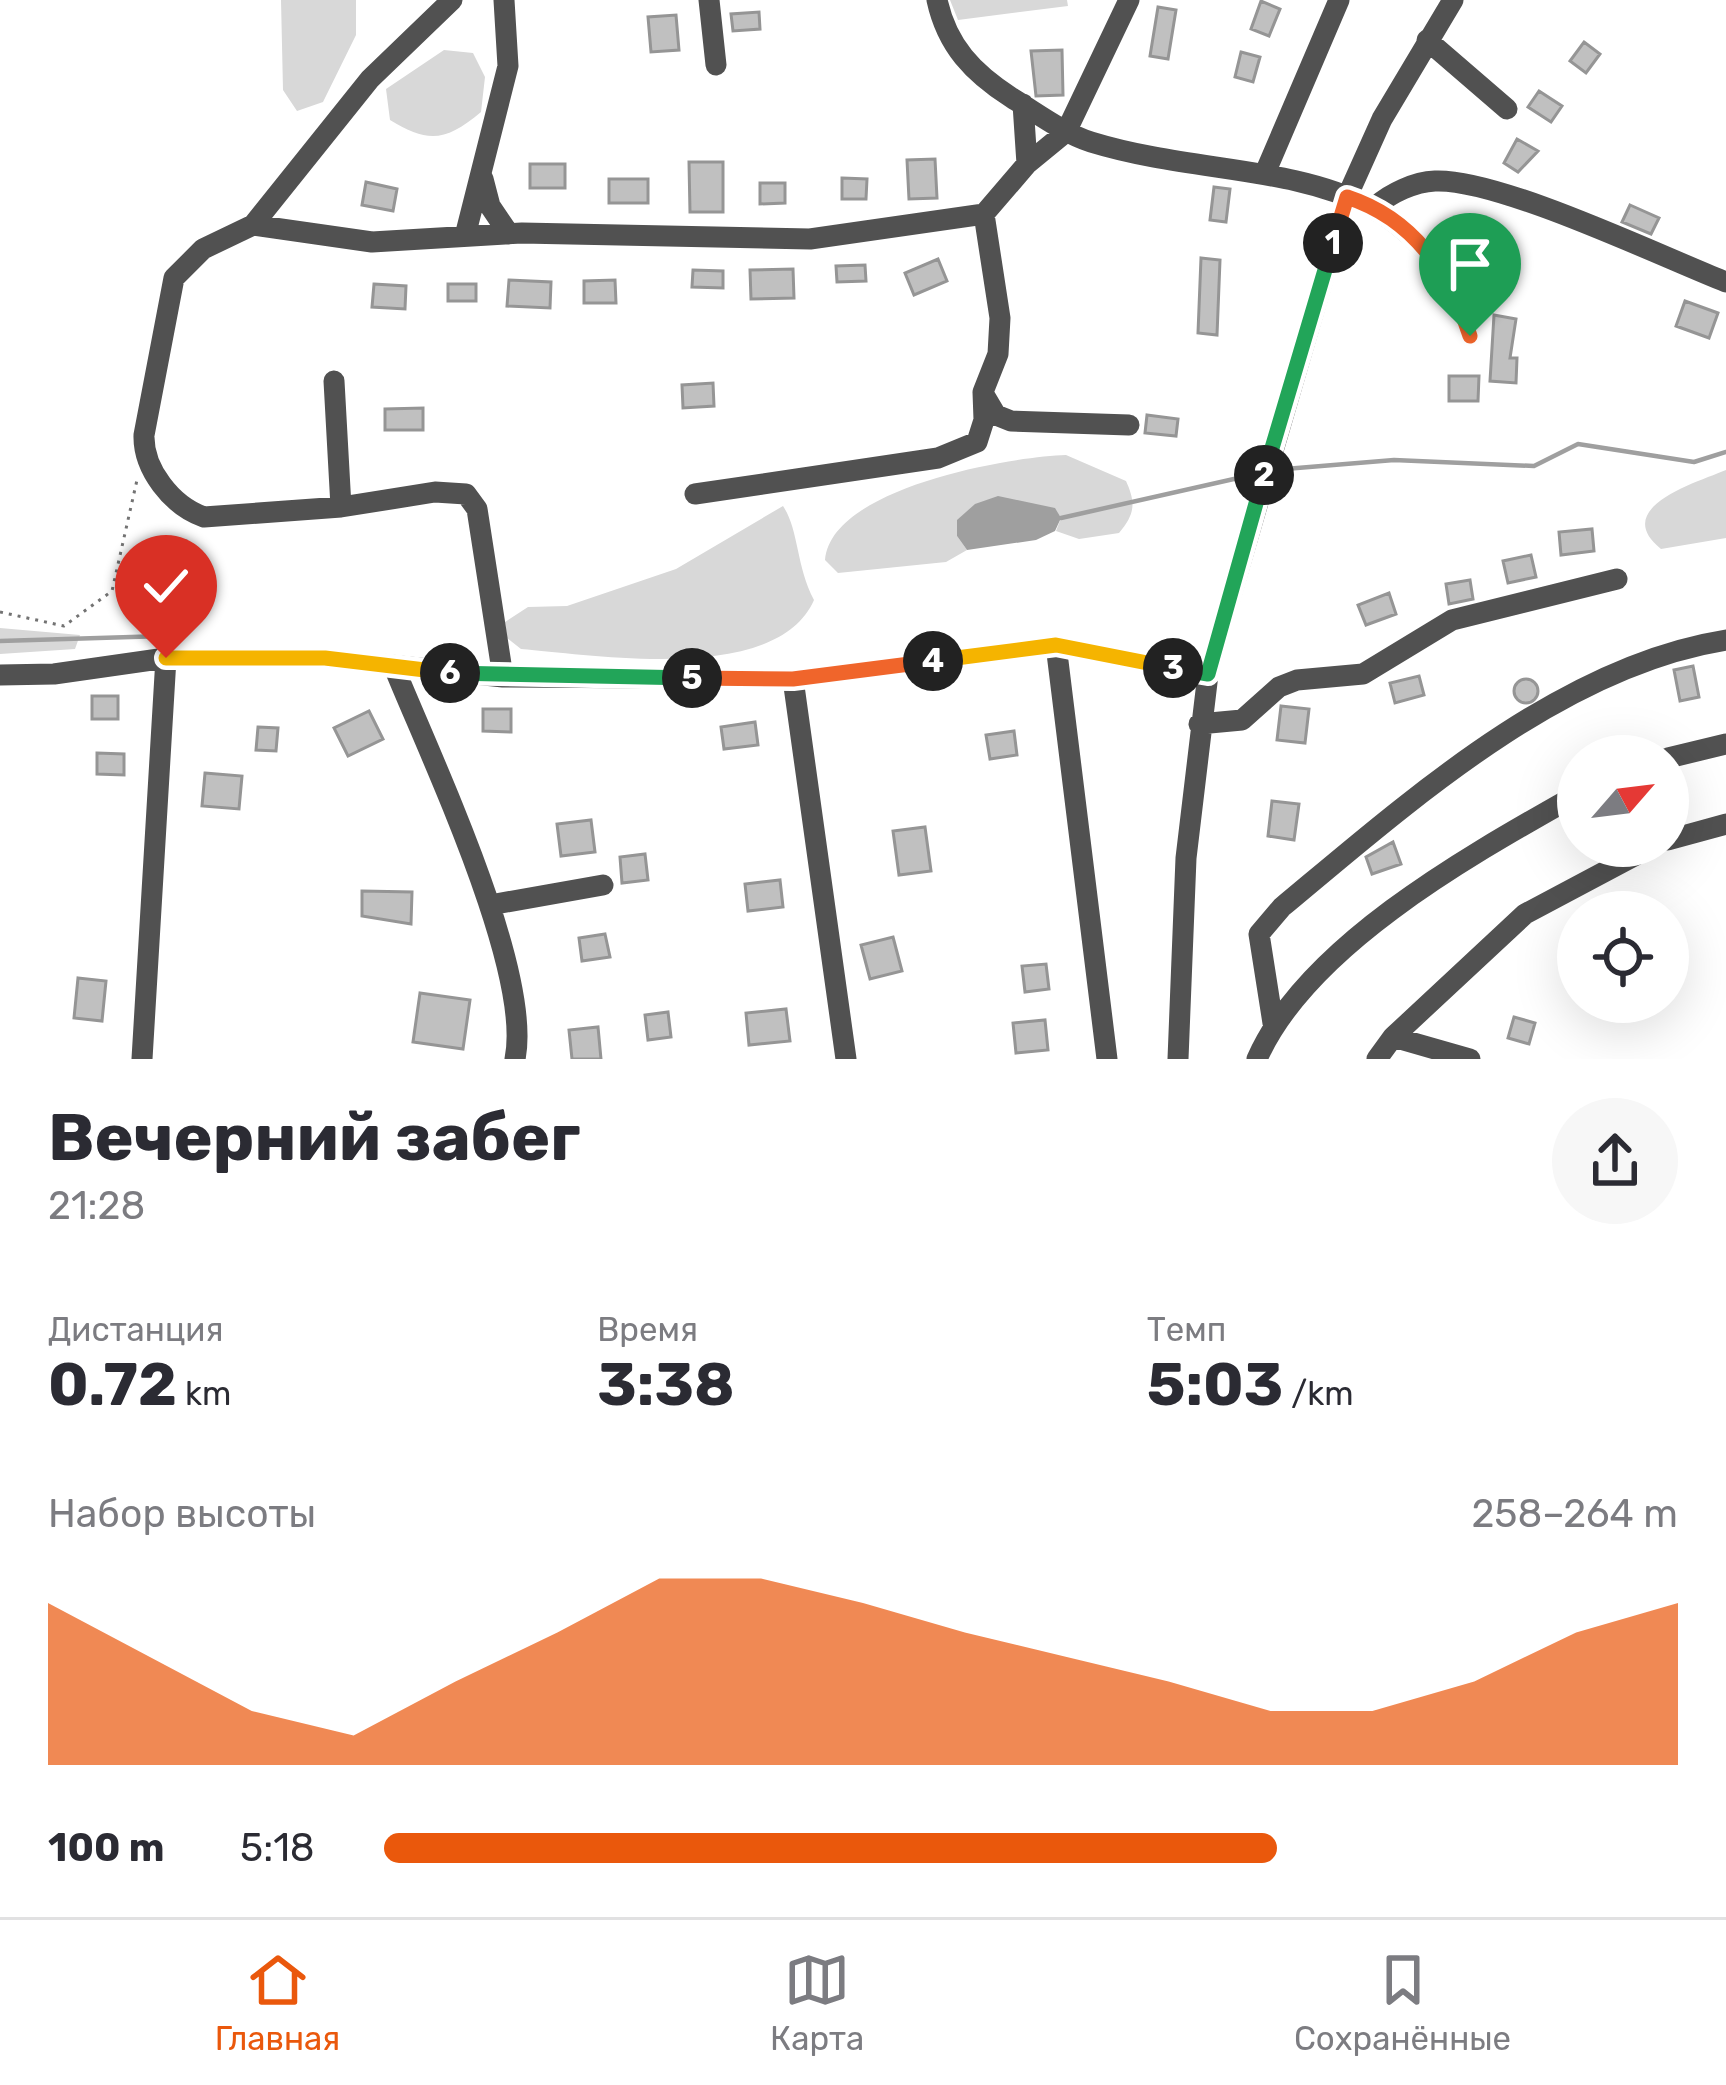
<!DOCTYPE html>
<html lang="ru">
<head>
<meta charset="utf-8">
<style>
	:root { --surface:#fff; --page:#f7f7f7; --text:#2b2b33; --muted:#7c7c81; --line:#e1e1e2; --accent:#ea580c }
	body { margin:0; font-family:Rubik,sans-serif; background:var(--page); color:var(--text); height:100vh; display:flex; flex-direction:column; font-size:45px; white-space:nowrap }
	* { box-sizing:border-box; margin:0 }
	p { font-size:39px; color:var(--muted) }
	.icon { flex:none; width:66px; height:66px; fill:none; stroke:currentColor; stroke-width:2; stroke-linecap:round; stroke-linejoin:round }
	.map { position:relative; height:1059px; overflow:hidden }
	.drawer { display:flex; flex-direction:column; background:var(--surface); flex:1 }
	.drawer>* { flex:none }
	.needle { width:78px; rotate:62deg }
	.controls { position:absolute; left:1557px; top:735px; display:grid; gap:24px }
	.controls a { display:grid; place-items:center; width:132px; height:132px; border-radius:50%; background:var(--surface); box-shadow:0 12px 48px #0002; font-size:60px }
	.pin { position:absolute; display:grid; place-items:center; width:102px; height:102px; color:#fff; margin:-123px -51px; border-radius:50% 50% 50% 0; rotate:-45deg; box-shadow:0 0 12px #0007 }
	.pin .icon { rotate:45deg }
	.km { position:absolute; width:60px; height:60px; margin:-30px; border-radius:50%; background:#222; color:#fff; font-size:33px; line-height:60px; text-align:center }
	.round { display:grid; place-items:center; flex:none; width:126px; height:126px; border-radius:63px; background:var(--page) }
	.headline { display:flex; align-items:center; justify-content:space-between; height:204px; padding:0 48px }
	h1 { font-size:66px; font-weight:700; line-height:90px }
	.stats { display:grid; grid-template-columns:repeat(3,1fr); gap:18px; height:204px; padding:12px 48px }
	.stats div { display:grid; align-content:center }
	.stats b { font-size:60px; font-weight:700 }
	.stats small { font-size:33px; font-weight:400 }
	.stats p { font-size:33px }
	.chart { height:336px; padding:24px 48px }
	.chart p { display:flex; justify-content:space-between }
	.chart svg { width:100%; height:216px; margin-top:12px; fill:var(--accent); opacity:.7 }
	ul { padding:0 48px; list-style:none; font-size:39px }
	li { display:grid; grid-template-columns:192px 144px 1fr; align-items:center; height:90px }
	li i { height:30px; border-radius:15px; background:var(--accent) }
	.tabs { display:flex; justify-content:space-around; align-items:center; height:168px; border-top:3px solid var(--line); background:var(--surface); font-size:33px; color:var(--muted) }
	.tabs a { display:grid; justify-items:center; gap:6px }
	.tabs .on { color:var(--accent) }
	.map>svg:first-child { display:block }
	.green { fill:#d8d8d8 }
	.water { fill:#9f9f9f }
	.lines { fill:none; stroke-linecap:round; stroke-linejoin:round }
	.stream { stroke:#9f9f9f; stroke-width:4.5 }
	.building { fill:#c0c0c0; stroke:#959595; stroke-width:3 }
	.path { stroke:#737373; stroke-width:3; stroke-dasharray:3 6; stroke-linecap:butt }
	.minor { stroke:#515151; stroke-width:21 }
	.split-1-casing { stroke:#fff; stroke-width:24 }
	.split-2-casing { stroke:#fff; stroke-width:24 }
	.split-3-casing { stroke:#fff; stroke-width:24 }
	.split-4-casing { stroke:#fff; stroke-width:24 }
	.split-5-casing { stroke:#fff; stroke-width:24 }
	.split-6-casing { stroke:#fff; stroke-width:24 }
	.split-7-casing { stroke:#fff; stroke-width:24 }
	.split-1 { stroke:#f0652b; stroke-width:15 }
	.split-2 { stroke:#22a559; stroke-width:15 }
	.split-3 { stroke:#22a559; stroke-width:15 }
	.split-4 { stroke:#f5b400; stroke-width:15 }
	.split-5 { stroke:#f0652b; stroke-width:15 }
	.split-6 { stroke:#22a559; stroke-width:15 }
	.split-7 { stroke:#f5b400; stroke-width:15 }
</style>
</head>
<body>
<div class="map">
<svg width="1726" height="1059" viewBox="0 0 1726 1059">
	<rect width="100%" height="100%" fill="#fff"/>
	<path class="green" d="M281,0h75v35l-33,67 -26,9 -14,-21z
		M950,0h117l1,6 -110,14z
		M444,50l29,3 12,24 -4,35c-35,29 -52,32 -91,8l-4,-31z
		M1066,455l60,26c10,22 9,33 -7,52l-40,6 -23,-8 5,-13 -104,18 10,14 -21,12 -108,11 -13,-13c6,-72 182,-103 241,-105z
		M1726,470v68l-65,11c-51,-41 34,-66 65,-79z
		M783,506c16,24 13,60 31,94 -37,85 -219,55 -293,49l-14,-11 -2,-16 23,-15 39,-1 109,-37z
		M0,628l80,7 -5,14 -75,5z"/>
	<path class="water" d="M998,496l57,12 6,10 -6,13 -19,9 -69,10 -10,-14v-16l18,-16z"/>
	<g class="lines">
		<path class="stream" d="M1273,470l121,-10 140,6 44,-22 116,18 32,-10
			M1061,518l195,-44
			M0,641l164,-5"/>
	</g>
	<path class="building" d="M1261,1l19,8 -11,27 -18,-7z
		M1158,7l18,3 -8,49 -18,-3z
		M759,12l1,17 -27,2 -2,-17z
		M676,15l3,35 -28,2 -3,-35z
		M1584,42l16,12 -14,19 -16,-12z
		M1062,50l1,45 -27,1 -5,-45z
		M1241,52l19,5 -7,25 -18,-5z
		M1539,91l23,15 -11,16 -23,-15z
		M1517,139l21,12 -20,21 -14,-9z
		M935,159l2,39 -28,1 -2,-39z
		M689,162h34v50h-33z
		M530,164h35v24h-35z
		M842,178l25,1 -1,20h-24z
		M609,179h39v24h-39z
		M366,182l31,7 -4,22 -31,-6z
		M760,183h25v20l-25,1z
		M1214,187l16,2 -4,33 -16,-2z
		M1630,205l29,13 -8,16 -29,-12z
		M1468,216l17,2 -5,35 -17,-3z
		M1201,258l19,2 -3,75 -19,-2z
		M938,259l9,22 -33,14 -9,-22z
		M865,265l1,16 -29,1 -1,-16z
		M793,269l1,29 -43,1 -1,-29z
		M693,270l30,1v17l-31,-1z
		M509,280l42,2 -1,26 -43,-2z
		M615,280l1,23h-32v-22z
		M374,284l32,2 -1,23 -33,-2z
		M448,284h28v17h-28z
		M1685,301l33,12 -9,25 -33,-12z
		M1494,315l22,4 -6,39h7l-1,25 -26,-2z
		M1449,376h30l-1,25h-29z
		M713,383l1,23 -31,2 -1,-23z
		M423,408v22h-38v-21z
		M1147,415l31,4 -2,17 -31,-3z
		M1592,529l2,22 -33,4 -2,-23z
		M186,541l1,19 -30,1v-19z
		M1531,555l5,22 -28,6 -5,-22z
		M1470,580l3,19 -24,5 -3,-20z
		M1389,593l7,21 -30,11 -8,-20z
		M1693,666l6,31 -19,4 -6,-31z
		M1419,676l5,19 -29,8 -5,-20z
		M1514 691a12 12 0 1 1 24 0a12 12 0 1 1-24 0Z
		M92,696h26v23h-26z
		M1281,706l28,3 -4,34 -28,-3z
		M483,709h28v23l-28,-1z
		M369,711l14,28 -35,17 -14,-28z
		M755,722l3,23 -34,4 -3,-22z
		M258,727l20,1 -2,23 -20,-1z
		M1014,731l3,24 -27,4 -4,-24z
		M97,753l27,1v21l-27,-1z
		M205,773l37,3 -3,33 -37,-3z
		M1272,801l27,3 -5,36 -26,-4z
		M591,820l4,32 -34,4 -4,-32z
		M925,827l6,44 -32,4 -6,-44z
		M1393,842l8,22 -29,10 -6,-17z
		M645,854l3,26 -26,3 -2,-26z
		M780,880l3,27 -35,4 -3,-27z
		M362,891l50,1 -1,32 -49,-8z
		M605,934l5,23 -28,4 -3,-23z
		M893,937l9,34 -32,8 -9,-34z
		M1046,964l3,25 -24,3 -3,-26z
		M78,978l28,3 -4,40 -28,-3z
		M420,993l50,7 -7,49 -50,-7z
		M786,1009l4,32 -41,4 -3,-32z
		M668,1012l3,25 -23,3 -3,-25z
		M1514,1017l21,6 -6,21 -21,-6z
		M1045,1020l3,30 -32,3 -3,-30z
		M598,1027l3,32h-29l-3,-29z"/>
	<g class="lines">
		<path class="path" d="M0,612l64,14 48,-35 25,-111"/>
		<path class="minor" d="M709,0l7,65
			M937,0c10,46 36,73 75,98 25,15 51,35 79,44 153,47 319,5 379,194
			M1427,40l80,69
			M1023,104l4,60
			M1265,173l74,-173
			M483,179l7,27 19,28
			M1376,206c15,-13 38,-24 59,-25 63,-3 225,75 291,101
			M253,225l117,-146 82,-79
			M465,236l43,-170 -4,-66
			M334,381l7,126
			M983,393l13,22 15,6 118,4
			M695,494l243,-36 39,-16 7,-22 -1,-28 15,-38 2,-36 -16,-104
			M1056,645l51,414
			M166,658h159l178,19 290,2 263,-34 152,29
			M394,667c36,89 139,304 121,392
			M0,675l54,-1 112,-16 -24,401
			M503,677l-26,-168 -11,-15 -31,-2 -94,15 -137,10c-32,-11 -61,-48 -60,-82l30,-157 29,-29 50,-24 119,17 150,-9 288,6 174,-25 43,-50 39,-32 63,-132
			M793,679l53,380
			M1199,724l43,-4 37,-33 18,-7 66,-6 89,-54 165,-41
			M1668,758l58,-14
			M1668,840l58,-16
			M490,905l113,-20
			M1273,1023l-14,-89 23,-27c125,-104 278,-241 444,-267
			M1393,1037l132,-123 128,-68
			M1178,1059l8,-201 22,-184 139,-477 35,-78 71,-119
			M1257,1059c50,-114 215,-205 321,-265
			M1377,1059l16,-22 77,22"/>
	</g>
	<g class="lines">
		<defs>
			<path id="split-1" d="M1333,243l14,-46c67,22 102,75 123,139"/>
			<path id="split-2" d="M1264,475l69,-232"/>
			<path id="split-3" d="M1173,668l35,6 56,-199"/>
			<path id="split-4" d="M933,661l123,-16 117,23"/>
			<path id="split-5" d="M692,678l101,1 140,-18"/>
			<path id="split-6" d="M450,673l242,5"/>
			<path id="split-7" d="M166,658h159l125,15"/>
		</defs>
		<use href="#split-1" class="split-1-casing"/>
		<use href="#split-2" class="split-2-casing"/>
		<use href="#split-3" class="split-3-casing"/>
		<use href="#split-4" class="split-4-casing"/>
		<use href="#split-5" class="split-5-casing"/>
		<use href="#split-6" class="split-6-casing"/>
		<use href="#split-7" class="split-7-casing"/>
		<use href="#split-1" class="split-1"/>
		<use href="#split-2" class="split-2"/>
		<use href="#split-3" class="split-3"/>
		<use href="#split-4" class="split-4"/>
		<use href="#split-5" class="split-5"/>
		<use href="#split-6" class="split-6"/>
		<use href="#split-7" class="split-7"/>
	</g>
</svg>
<div class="controls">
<a><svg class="needle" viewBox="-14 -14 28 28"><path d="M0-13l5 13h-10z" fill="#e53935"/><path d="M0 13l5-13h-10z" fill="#7c7c81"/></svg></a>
<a><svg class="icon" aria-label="locate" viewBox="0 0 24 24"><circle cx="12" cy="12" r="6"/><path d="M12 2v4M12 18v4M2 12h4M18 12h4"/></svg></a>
</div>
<div class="pin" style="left:1470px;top:336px;background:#1e9e55"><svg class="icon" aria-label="arrive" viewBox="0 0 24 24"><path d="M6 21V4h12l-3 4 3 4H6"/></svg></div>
<div class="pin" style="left:166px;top:658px;background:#d93025"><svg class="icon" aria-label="check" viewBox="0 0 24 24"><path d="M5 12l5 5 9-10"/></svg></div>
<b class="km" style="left:1333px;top:243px">1</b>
<b class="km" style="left:1264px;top:475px">2</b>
<b class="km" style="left:1173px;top:668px">3</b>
<b class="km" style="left:933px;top:661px">4</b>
<b class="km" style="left:692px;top:678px">5</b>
<b class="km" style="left:450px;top:673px">6</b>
</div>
<section class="drawer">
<div class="headline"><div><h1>Вечерний забег</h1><p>21:28</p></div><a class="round"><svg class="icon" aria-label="share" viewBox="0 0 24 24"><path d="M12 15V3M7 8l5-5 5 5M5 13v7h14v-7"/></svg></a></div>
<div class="stats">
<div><p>Дистанция</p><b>0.72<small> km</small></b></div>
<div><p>Время</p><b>3:38</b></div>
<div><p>Темп</p><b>5:03<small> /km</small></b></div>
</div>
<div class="chart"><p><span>Набор высоты</span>258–264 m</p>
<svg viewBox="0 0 160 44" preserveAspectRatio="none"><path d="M0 44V11L10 22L20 33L30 38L40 27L50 17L60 6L70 6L80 11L90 17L100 22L110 27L120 33L130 33L140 27L150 17L160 11V44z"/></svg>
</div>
<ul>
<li><b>100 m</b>5:18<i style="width:69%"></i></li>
</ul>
</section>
<nav class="tabs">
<a class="on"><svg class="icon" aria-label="home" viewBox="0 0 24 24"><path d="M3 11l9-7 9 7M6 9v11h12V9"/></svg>Главная</a>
<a><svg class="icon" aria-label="map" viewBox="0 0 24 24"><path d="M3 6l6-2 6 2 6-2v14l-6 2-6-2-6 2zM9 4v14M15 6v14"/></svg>Карта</a>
<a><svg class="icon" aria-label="saved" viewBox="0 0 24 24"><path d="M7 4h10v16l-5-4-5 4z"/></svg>Сохранённые</a>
</nav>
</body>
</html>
